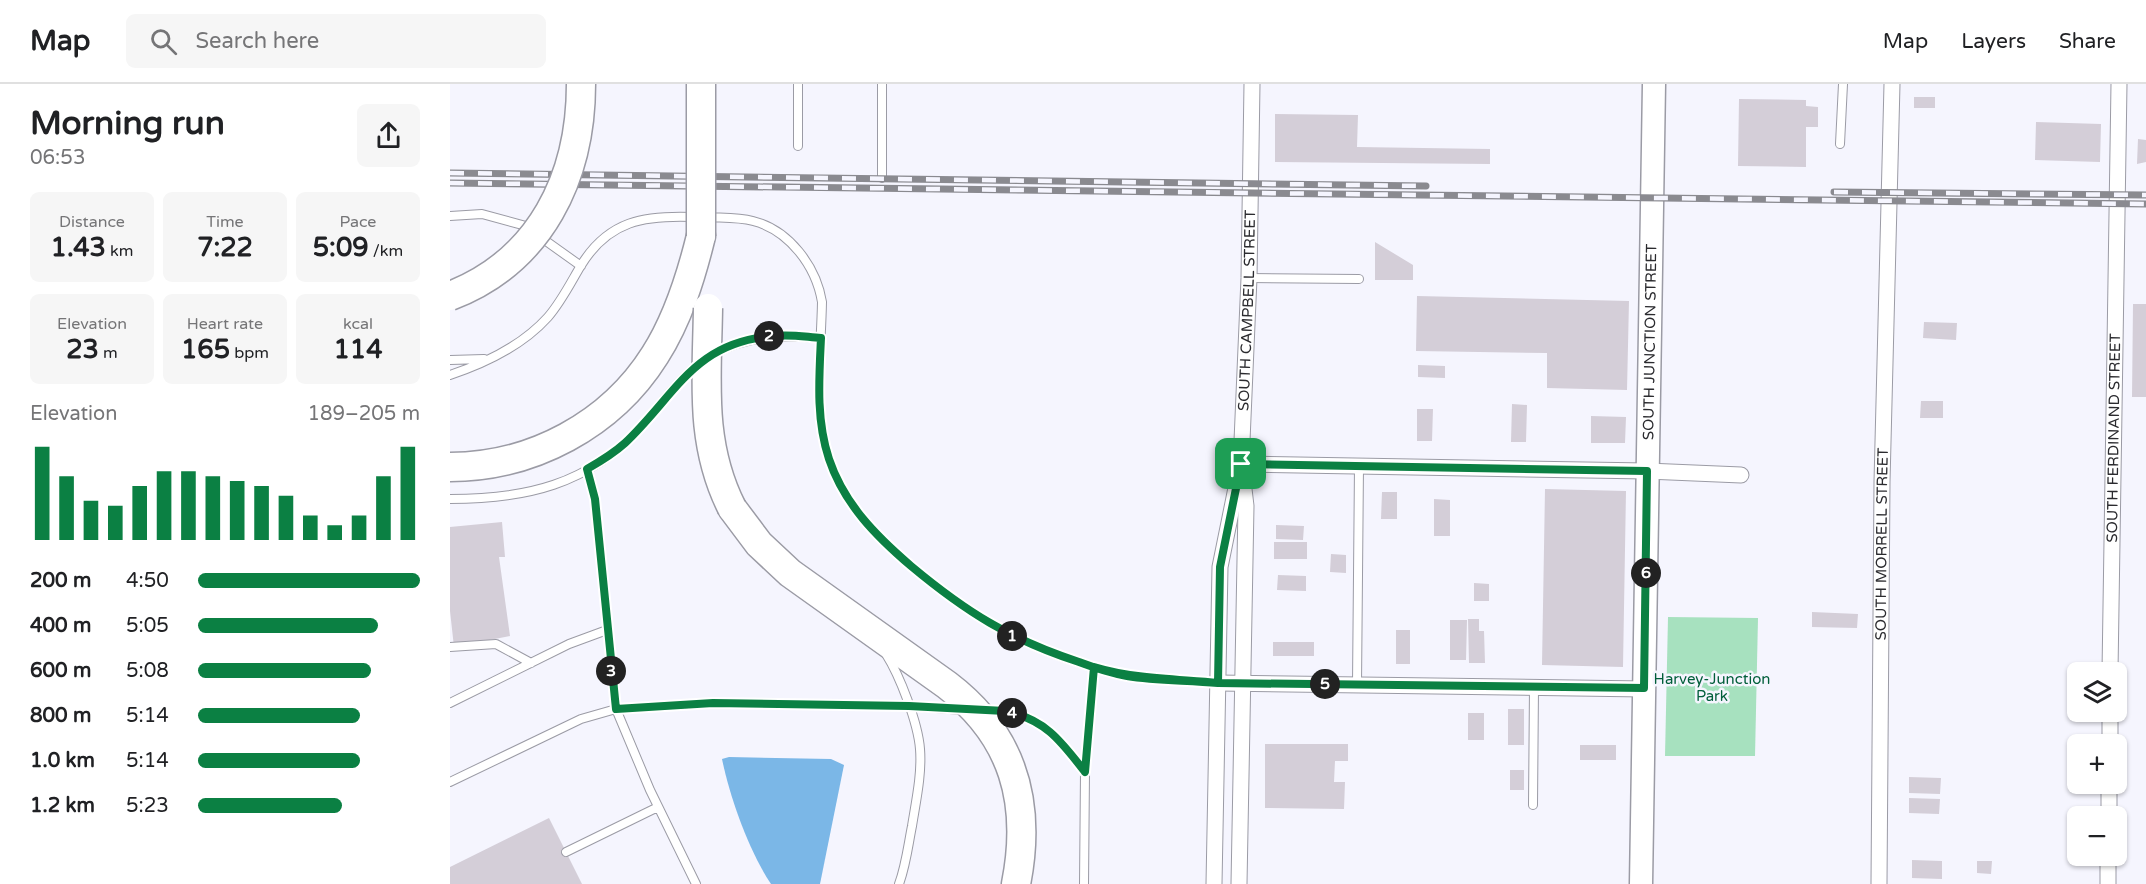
<!DOCTYPE html>
<html lang="en">
<head>
<meta charset="utf-8">
<style>
	:root { --surface:#fff; --page:#f6f6f6; --text:#202124; --muted:#757577; --line:#e0e0e0; --accent:#0b8043 }
	body { margin:0; font-family:"Varela Round",sans-serif; background:var(--page); color:var(--text); height:100vh; display:flex; flex-direction:column; font-size:22px; white-space:nowrap }
	* { box-sizing:border-box; margin:0 }
	p { font-size:20px; color:var(--muted) }
	.icon { flex:none; width:33px; height:33px; fill:none; stroke:currentColor; stroke-width:2; stroke-linecap:round; stroke-linejoin:round }
	.map { position:relative; flex:1; overflow:hidden }
	.details { display:flex; flex-direction:column; background:var(--surface); width:450px }
	.details>* { flex:none }
	.controls { position:absolute; left:1617px; top:578px; display:grid; gap:12px }
	.controls a { display:grid; place-items:center; width:60px; height:60px; border-radius:9px; background:var(--surface); box-shadow:0 2px 4px #0004; font-size:30px }
	.pin { position:absolute; display:grid; place-items:center; width:51px; height:51px; color:#fff; margin:-26px; border-radius:12px; box-shadow:0 3px 9px #0006 }
	.km { position:absolute; width:30px; height:30px; margin:-15px; border-radius:50%; background:#222; color:#fff; font-size:16px; line-height:30px; text-align:center }
	.round { display:grid; place-items:center; flex:none; width:63px; height:63px; border-radius:9px; background:var(--page) }
	.headline { display:flex; align-items:center; justify-content:space-between; height:102px; padding:0 30px }
	h1 { font-size:33px; font-weight:700; line-height:45px }
	.stats { display:grid; grid-template-columns:repeat(3,1fr); gap:9px; height:102px; padding:6px 30px }
	.stats div { display:grid; align-content:center; border-radius:9px; background:var(--page); text-align:center }
	.stats b { font-size:26px; font-weight:700 }
	.stats small { font-size:16px; font-weight:400 }
	.stats p { font-size:16px }
	.chart { height:168px; padding:12px 30px }
	.chart p { display:flex; justify-content:space-between }
	.chart svg { width:100%; height:108px; margin-top:6px; stroke:var(--accent); stroke-width:6 }
	ul { padding:0 30px; list-style:none; font-size:20px }
	li { display:grid; grid-template-columns:96px 72px 1fr; align-items:center; height:45px }
	li i { height:15px; border-radius:8px; background:var(--accent) }
	header { display:flex; align-items:center; gap:36px; box-sizing:border-box; height:84px; padding:0 30px; background:var(--surface); border-bottom:2px solid var(--line) }
	header strong { font-size:28px }
	nav { display:flex; gap:33px; margin-inline-start:auto; font-size:21px }
	.search { width:420px; height:54px; background:var(--page); display:flex; align-items:center; gap:15px; box-sizing:border-box; padding:0 21px; border-radius:9px; color:var(--muted); font-size:22px }
	main { display:flex; flex:1; min-height:0 }
	.map>svg:first-child { display:block }
	.green { fill:#a7e1bf }
	.water { fill:#7bb7e7 }
	.building { fill:#d4ced8 }
	.lines { fill:none; stroke-linecap:round; stroke-linejoin:round }
	.lane-casing { stroke:#9b9ba5; stroke-width:10 }
	.street-casing { stroke:#9b9ba5; stroke-width:17 }
	.secondary-casing { stroke:#9b9ba5; stroke-width:25 }
	.highway-casing { stroke:#9b9ba5; stroke-width:31 }
	.lane { stroke:#fff; stroke-width:8 }
	.street { stroke:#fff; stroke-width:15 }
	.secondary { stroke:#fff; stroke-width:22 }
	.highway { stroke:#fff; stroke-width:28 }
	.rail-casing { stroke:#8a8a90; stroke-width:7 }
	.rail { stroke:#f5f5fe; stroke-width:4.5; stroke-dasharray:14; stroke-linecap:butt }
	.highway-bridge-casing { stroke:#9b9ba5; stroke-width:31; stroke-linecap:butt }
	.highway-bridge { stroke:#fff; stroke-width:28 }
	.route-casing { stroke:#fff; stroke-width:12 }
	.route { stroke:#0b8043; stroke-width:8 }
	.labels { text-anchor:middle; stroke-width:5; stroke-linejoin:round; paint-order:stroke }
	.street-label { font-size:15px; fill:#2b2b2f; stroke:#f5f5fe }
	.park-label { font-size:15px; fill:#015e3a; stroke:#f5f5fe }
</style>
</head>
<body>
<header>
<strong>Map</strong>
<div class="search"><svg class="icon" aria-label="search" viewBox="0 0 24 24"><circle cx="10" cy="10" r="6"/><path d="M15 15l6 6"/></svg>Search here</div>
<nav><a>Map</a><a>Layers</a><a>Share</a></nav>
</header>
<main>
<section class="details">
<div class="headline"><div><h1>Morning run</h1><p>06:53</p></div><a class="round"><svg class="icon" aria-label="share" viewBox="0 0 24 24"><path d="M12 15V3M7 8l5-5 5 5M5 13v7h14v-7"/></svg></a></div>
<div class="stats">
<div><p>Distance</p><b>1.43<small> km</small></b></div>
<div><p>Time</p><b>7:22</b></div>
<div><p>Pace</p><b>5:09<small> /km</small></b></div>
</div>
<div class="stats">
<div><p>Elevation</p><b>23<small> m</small></b></div>
<div><p>Heart rate</p><b>165<small> bpm</small></b></div>
<div><p>kcal</p><b>114</b></div>
</div>
<div class="chart"><p><span>Elevation</span>189–205 m</p>
<svg viewBox="0 0 160 44" preserveAspectRatio="none"><path d="M5 44V6M15 44V18M25 44V28M35 44V30M45 44V22M55 44V16M65 44V16M75 44V18M85 44V20M95 44V22M105 44V26M115 44V34M125 44V38M135 44V34M145 44V18M155 44V6"/></svg>
</div>
<ul>
<li><b>200 m</b>4:50<i style="width:100%"></i></li>
<li><b>400 m</b>5:05<i style="width:81%"></i></li>
<li><b>600 m</b>5:08<i style="width:78%"></i></li>
<li><b>800 m</b>5:14<i style="width:73%"></i></li>
<li><b>1.0 km</b>5:14<i style="width:73%"></i></li>
<li><b>1.2 km</b>5:23<i style="width:65%"></i></li>
</ul>
</section>
<div class="map">
<svg width="1696" height="800" viewBox="0 0 1696 800">
	<rect width="100%" height="100%" fill="#f5f5fe"/>
	<path class="green" d="M1218,533l90,1 -3,138h-90z"/>
	<path class="water" d="M279,673l102,2 13,6 -24,119h-49c-22,-33 -41,-86 -49,-125z"/>
	<path class="building" d="M1464,13h21v11h-21z
		M1289,15l67,1v6l12,1v20h-12v40l-68,-1z
		M825,30l83,1 -1,32 133,2v15l-215,-2z
		M1586,38l65,2 -1,38 -65,-2z
		M1688,55l8,1v22l-9,2z
		M925,158l38,23v15h-38z
		M967,212l212,5 -2,89 -80,-2v-35l-131,-2z
		M1683,220h13v93h-14z
		M1474,238l33,1 -1,17 -33,-2z
		M968,281l27,1v12l-27,-1z
		M1471,317h22v17h-23z
		M1062,320l15,1 -1,37h-15z
		M967,325h16l-1,32h-15z
		M1141,332l35,1 -1,26h-34z
		M1095,405l81,2 -3,176 -81,-2z
		M932,408h15v27h-16z
		M984,415l16,1v36h-16z
		M52,438l3,35h-6l11,79 -56,11 -4,-36v-84z
		M826,441l28,1 -1,14 -27,-1z
		M824,458h33v17h-33z
		M881,470l15,1v18l-16,-1z
		M828,491l28,1v15l-29,-1z
		M1024,499l15,1v17h-15z
		M1362,528l46,2 -1,14 -45,-1z
		M1018,535h11v12h5l1,32h-16z
		M1000,536h17l-1,40h-16z
		M946,546h14v34h-14z
		M823,558h41v14h-41z
		M1058,625h16v36h-16z
		M1018,629h16v27h-16z
		M815,660h83v17h-13l-1,21h11l-1,27 -79,-1z
		M1130,661h36v15h-36z
		M1060,686h14v20h-14z
		M1459,693l32,1 -1,16 -31,-1z
		M1459,714l31,1 -1,15 -30,-1z
		M99,734l33,66h-132v-17z
		M1462,776l30,1v18l-30,-1z
		M1527,777h15l-1,13 -14,-1z"/>
	<g class="lines">
		<defs>
			<path id="lane" d="M1390,60l3,-60
				M348,62v-62
				M432,94v-94
				M0,132l32,-2 44,12 4,3
				M256,133c16,1 32,0 47,4 36,9 63,45 69,81 -1,52 -9,107 7,158 15,44 47,76 82,106 53,44 99,74 164,95 17,6 35,12 52,15 30,5 61,4 91,7
				M89,152l42,30
				M799,194l110,1
				M262,271c35,-20 71,-20 109,-17
				M0,276l34,-1
				M0,291c36,-12 72,-29 98,-58 13,-15 22,-33 32,-50 28,-47 65,-52 114,-50
				M137,385l8,30 21,210 34,81 46,94
				M0,415c75,0 138,-14 191,-72 19,-22 36,-46 59,-64
				M0,563l46,-3 35,19
				M436,570c14,22 32,69 34,95 2,25 -4,52 -8,77 -4,20 -6,39 -13,58
				M907,601l2,-219
				M0,619l119,-59 38,-14
				M534,627c55,1 69,20 101,61
				M0,698l131,-63 35,-10 97,-6 196,3 54,4
				M1083,721l1,-118
				M116,768l92,-45
				M634,800l1,-112 9,-105"/>
			<g id="street">
				<path d="M791,380l406,7 94,4"/>
				<path id="s1" d="M1660,588l9,-588"/>
				<path d="M768,599l426,6"/>
				<path d="M1660,660v-33"/>
				<path d="M1659,732v-33"/>
				<path d="M764,800l6,-317 18,-89"/>
				<path id="s2" d="M789,800l7,-378 -5,-42 8,-186 3,-194"/>
				<path id="s3" d="M1429,800l3,-402 10,-398"/>
				<path d="M1658,800v-29"/>
			</g>
			<g id="secondary">
				<path id="s4" d="M1191,800l13,-800"/>
			</g>
			<path id="highway" d="M0,383c82,0 161,-42 205,-112 23,-36 36,-78 46,-119
				M282,424l27,36 31,29 157,112c67,51 85,118 69,199"/>
		</defs>
		<use href="#lane" class="lane-casing"/>
		<use href="#street" class="street-casing"/>
		<use href="#secondary" class="secondary-casing"/>
		<use href="#highway" class="highway-casing"/>
		<use href="#lane" class="lane"/>
		<use href="#street" class="street"/>
		<use href="#secondary" class="secondary"/>
		<use href="#highway" class="highway"/>
		<defs>
			<path id="rail" d="M0,89l976,13
				M0,99l1696,21
				M1384,108l312,3"/>
		</defs>
		<use href="#rail" class="rail-casing"/>
		<use href="#rail" class="rail"/>
		<defs>
			<path id="highway-bridge" d="M251,152v-152
				M0,212c91,-35 131,-119 131,-212
				M258,224c-1,71 -9,135 24,200"/>
		</defs>
		<use href="#highway-bridge" class="highway-bridge-casing"/>
		<use href="#highway-bridge" class="highway-bridge"/>
	</g>
	<g class="lines">
		<defs>
			<path id="route" d="M791,380l-21,103 -2,116c-30,-3 -61,-2 -91,-7 -16,-3 -32,-8 -48,-14 -68,-22 -113,-50 -168,-96 -35,-30 -67,-62 -82,-107 -13,-39 -10,-80 -8,-121 -15,-1 -31,-4 -46,-2 -81,5 -99,59 -150,107 -11,10 -24,18 -38,26l8,30 21,210 97,-6 196,3 96,5c40,8 56,30 80,61l9,-105c40,12 82,12 124,16l426,5 3,-217 -406,-7"/>
		</defs>
		<use href="#route" class="route-casing"/>
		<use href="#route" class="route"/>
	</g>
	<g class="labels">
		<g class="street-label">
			<text dy="5" stroke="none"><textPath href="#s2" startOffset="574">SOUTH CAMPBELL STREET</textPath></text>
			<text dy="5" stroke="none"><textPath href="#s4" startOffset="542">SOUTH JUNCTION STREET</textPath></text>
			<text dy="5" stroke="none"><textPath href="#s1" startOffset="234">SOUTH FERDINAND STREET</textPath></text>
			<text dy="5" stroke="none"><textPath href="#s3" startOffset="340">SOUTH MORRELL STREET</textPath></text>
		</g>
		<g class="park-label">
			<text x="1262" y="600">Harvey-Junction<tspan x="1262" dy="17">Park</tspan></text>
		</g>
	</g>
</svg>
<div class="controls">
<a><svg class="icon" aria-label="layers" viewBox="0 0 24 24"><path d="M12 4l9 5-9 5-9-5zM3 14l9 5 9-5"/></svg></a>
<a>+</a>
<a>−</a>
</div>
<div class="pin" style="left:791px;top:380px;background:#1e9e55"><svg class="icon" aria-label="arrive" viewBox="0 0 24 24"><path d="M6 21V4h12l-3 4 3 4H6"/></svg></div>
<b class="km" style="left:562px;top:552px">1</b>
<b class="km" style="left:319px;top:252px">2</b>
<b class="km" style="left:161px;top:587px">3</b>
<b class="km" style="left:562px;top:629px">4</b>
<b class="km" style="left:875px;top:600px">5</b>
<b class="km" style="left:1196px;top:489px">6</b>
</div>
</main>
</body>
</html>
